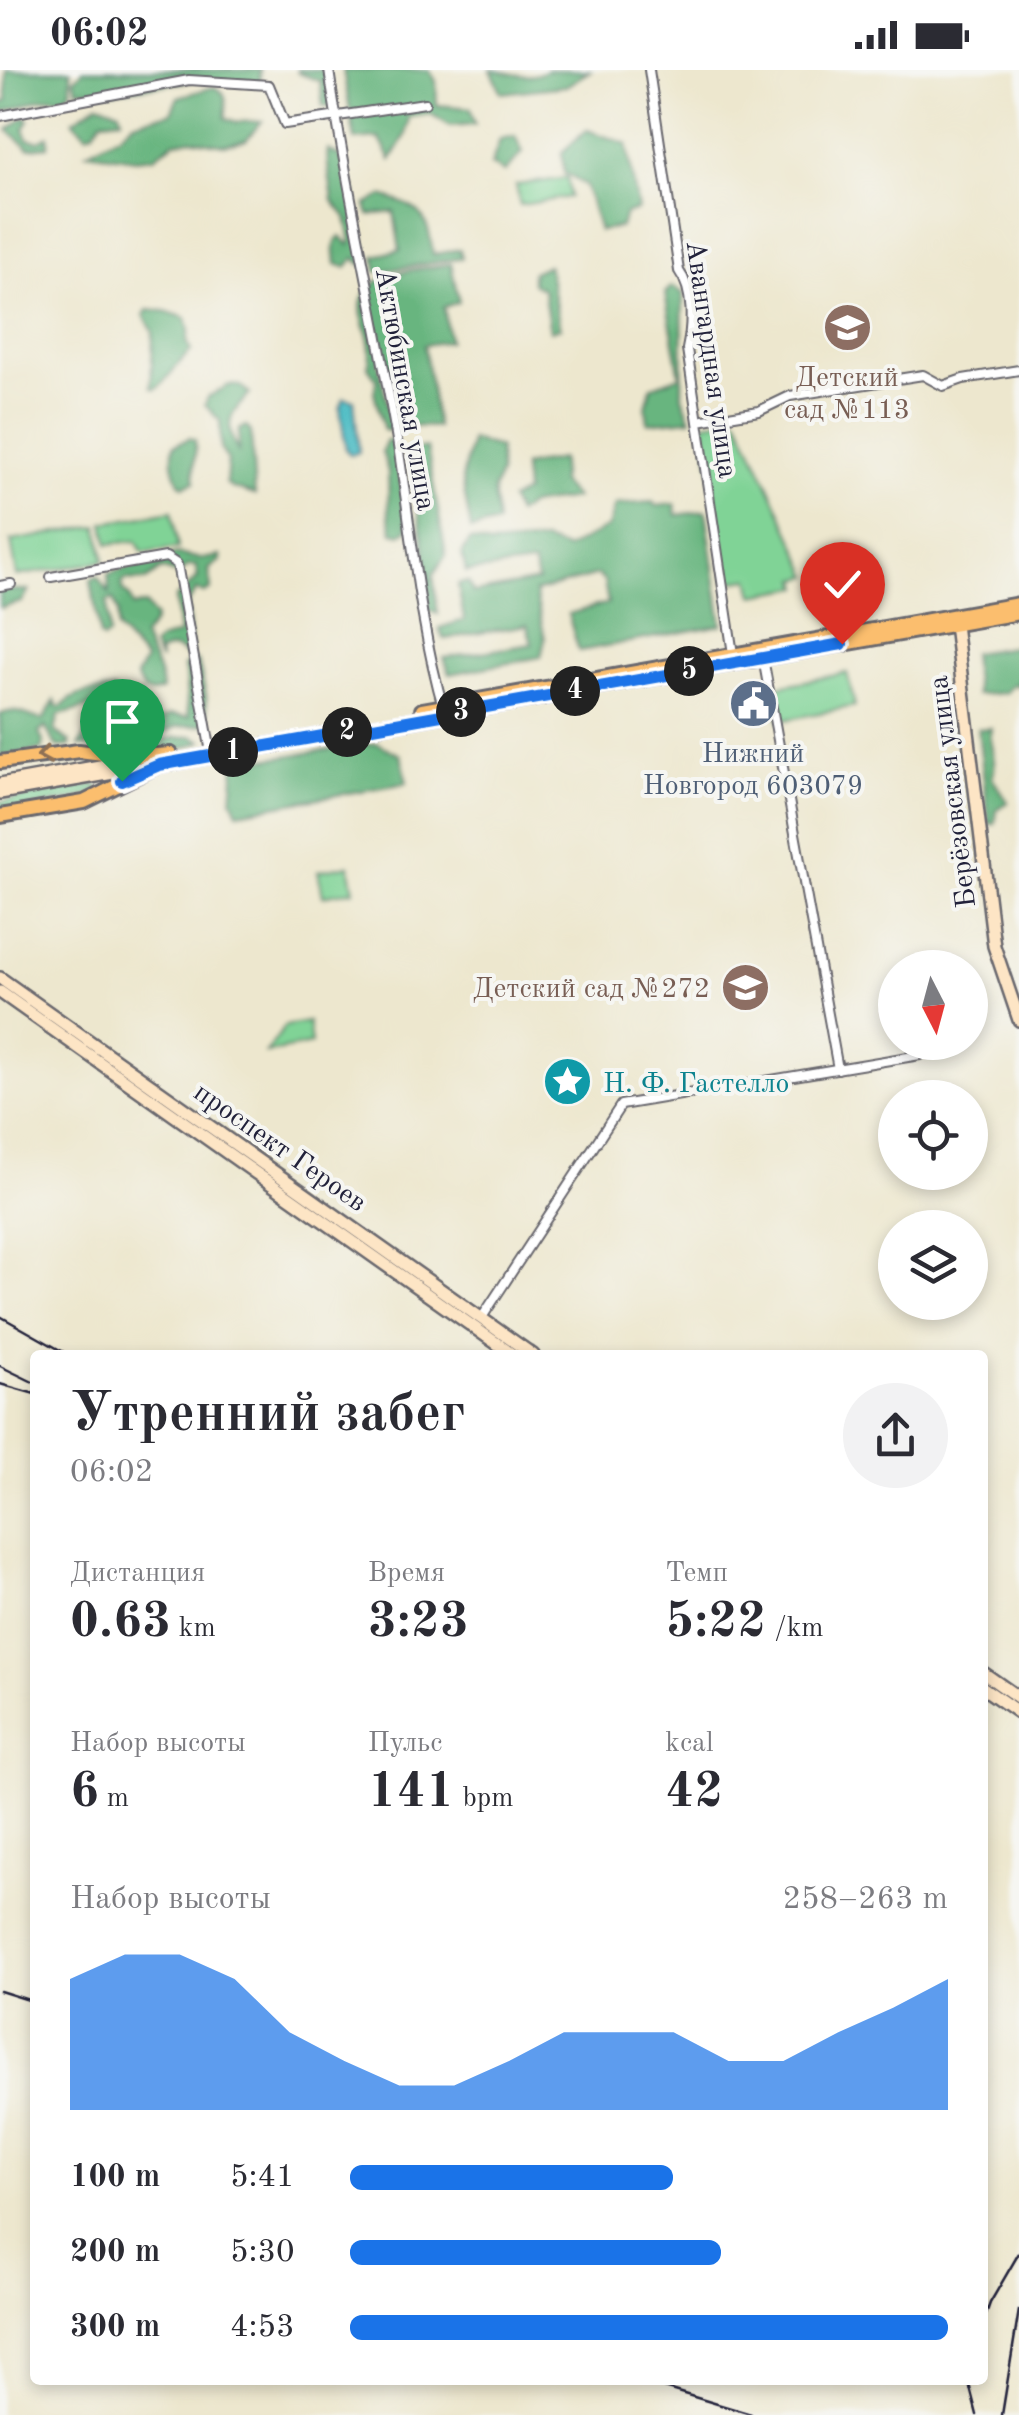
<!DOCTYPE html>
<html lang="ru">
<head>
<meta charset="utf-8">
<style>
	:root { --surface:#fff; --page:#f2f2f3; --text:#2b2b33; --muted:#7c7c81; --accent:#1a73e8 }
	body { margin:0; font-family:"Old Standard TT",serif; background:var(--page); color:var(--text); height:100vh; display:flex; flex-direction:column; font-size:38px; white-space:nowrap }
	* { box-sizing:border-box; margin:0 }
	p { font-size:32px; color:var(--muted) }
	.icon { flex:none; width:55px; height:55px; fill:none; stroke:currentColor; stroke-width:2; stroke-linecap:round; stroke-linejoin:round }
	.map { position:relative; flex:1; overflow:hidden }
	.sheet { position:absolute; left:30px; top:1280px; width:958px; height:1035px; display:flex; flex-direction:column; background:var(--surface); border-radius:10px; box-shadow:0 5px 15px #0003 }
	.sheet>* { flex:none }
	.needle { width:65px; rotate:174deg }
	.buttons { position:absolute; left:878px; top:880px; display:grid; gap:20px }
	.buttons a { display:grid; place-items:center; width:110px; height:110px; border-radius:50%; background:var(--surface); box-shadow:0 5px 15px #0003; font-size:50px }
	.pin { position:absolute; display:grid; place-items:center; width:85px; height:85px; color:#fff; margin:-102px -42px; border-radius:50% 50% 50% 0; rotate:-45deg; box-shadow:0 0 10px #0007 }
	.pin .icon { rotate:45deg }
	.km { position:absolute; width:50px; height:50px; margin:-25px; border-radius:50%; background:#222; color:#fff; font-size:28px; line-height:50px; text-align:center }
	.round { display:grid; place-items:center; flex:none; width:105px; height:105px; border-radius:52px; background:var(--page) }
	.headline { display:flex; align-items:center; justify-content:space-between; height:170px; padding:0 40px }
	h1 { font-size:55px; font-weight:800; line-height:75px }
	.metrics { display:grid; grid-template-columns:repeat(3,1fr); gap:15px; height:170px; padding:10px 40px }
	.metrics div { display:grid; align-content:center }
	.metrics b { font-size:50px; font-weight:800 }
	.metrics small { font-size:28px; font-weight:400 }
	.metrics p { font-size:28px }
	.chart { height:280px; padding:20px 40px }
	.chart p { display:flex; justify-content:space-between }
	.chart svg { width:100%; height:180px; margin-top:10px; fill:var(--accent); opacity:.7 }
	ul { padding:0 40px; list-style:none; font-size:32px }
	li { display:grid; grid-template-columns:160px 120px 1fr; align-items:center; height:75px }
	li i { height:25px; border-radius:12px; background:var(--accent) }
	.status { display:flex; justify-content:space-between; align-items:center; height:70px; padding:0 50px; background:var(--surface); direction:ltr }
	.status svg { height:28px; fill:currentColor }
	.map>svg:first-child { display:block }
	.green { fill:#80d396; stroke:#517a68; stroke-width:2.5 }
	.forest { fill:#68b57f; stroke:#456c5d; stroke-width:2.5 }
	.water { fill:#4fbdc5; stroke:#387080; stroke-width:2.5 }
	.lines { fill:none; stroke-linecap:round; stroke-linejoin:round }
	.street-casing { stroke:#69676e; stroke-width:12 }
	.secondary-casing { stroke:#69676e; stroke-width:16 }
	.primary-casing { stroke:#69676e; stroke-width:18 }
	.street { stroke:#fff; stroke-width:8 }
	.secondary { stroke:#fde5c5; stroke-width:11 }
	.primary { stroke:#fbbe6e; stroke-width:12 }
	.rail { stroke:#22223b; stroke-width:2.5 }
	.oneway { stroke:#8e7054 }
	.route-casing { stroke:#fff; stroke-width:20 }
	.route { stroke:#1a73e8; stroke-width:12 }
	.labels { text-anchor:middle; stroke-width:8; stroke-linejoin:round; paint-order:stroke }
	.street-label { font-size:28px; fill:#22223b; stroke:#f6f6f2 }
	.education-label { font-size:28px; fill:#785e54; stroke:#f6f6f2 }
	.service-label { font-size:28px; fill:#4e5e75; stroke:#f6f6f2 }
	.culture-label { font-size:28px; fill:#0d838f; stroke:#f6f6f2; text-anchor:start }
</style>
</head>
<body>
<div class="status"><b>06:02</b><svg viewBox="0 0 49 12"><path d="M0 12V9h3v3zM5 12V6h3v6zM10 12V3h3v9zM15 12V0h3v12zM26 1h20v11H26zM47 4h2v5h-2z"/></svg></div>
<div class="map">
<svg width="1019" height="2345" viewBox="0 0 1019 2345">
	<rect width="100%" height="100%" fill="#f6f6f2"/>
	<filter id="ink" filterUnits="userSpaceOnUse"><feTurbulence type="fractalNoise" baseFrequency=".01" numOctaves="2"/><feDisplacementMap in="SourceGraphic" scale="20" xChannelSelector="R" yChannelSelector="G"/><feConvolveMatrix kernelMatrix="1 2 1 2 8 2 1 2 1" color-interpolation-filters="sRGB"/></filter>
	<filter id="wash" filterUnits="userSpaceOnUse"><feTurbulence type="fractalNoise" baseFrequency=".0048" numOctaves="4" result="noise"/><feDisplacementMap in="SourceGraphic" scale="40" xChannelSelector="R" yChannelSelector="G"/><feGaussianBlur stdDeviation="2.25" result="paint"/><feColorMatrix in="noise" values="0 0 0 0 0 0 0 0 0 0 0 0 0 0 0 0 0 1.4 0 .05"/><feComposite in="paint" operator="in"/></filter>
	<g filter="url(#wash)">
		<rect width="100%" height="100%" fill="#ede7ce"/>
		<path class="green" d="M567,108l3,19 -50,8 -4,-20z
			M738,348l72,158 -12,3 2,8 -46,8 -4,-16 -23,3 -23,-159z
			M172,441l6,37 -35,5 -7,-12 -28,3 -4,-21z
			M98,456l6,35 -87,15 -6,-35z
			M847,603l8,33 -76,15 -5,-34z
			M96,714l3,7 -27,9 -72,13v-11z
			M349,795l5,25 -31,6 -5,-25z
			M308,952l3,22 -45,9 19,-27z"/>
		<path class="forest" d="M6,0h65v21l-7,7c-24,-3 -41,9 -64,15v-9l7,-3z
			M83,0h177v15l-62,-5 -88,12 -33,-3 -3,-10z
			M297,0h24l6,5 5,32 -9,-1 -3,-25 -22,-8z
			M343,0h86l7,11 1,24 34,3 4,16 -25,2 -19,-12 -22,3 -3,18 -15,25 -12,-22 -24,2z
			M491,0c20,1 37,12 56,0l43,1 -24,15 -64,7z
			M214,17c16,6 11,18 12,31l11,4 25,-1 -16,19 -22,5 -33,-6 -17,3 -20,15 -18,2 -49,-7 33,-18 13,-12 38,-9 7,-16z
			M98,33l22,8 2,7 -20,2 -9,12 -7,2 -13,-13z
			M25,46l4,4 -5,9 4,10 11,2 9,-5v10l-19,2 -21,-18z
			M587,60l40,14 11,66 -13,4 -4,13 -22,4 -14,-46 -21,-12 -2,-21z
			M515,66l8,16 -18,20 -14,-7 9,-26z
			M328,80l13,7 12,31 13,67 -1,8 -4,1 -6,-6 -9,9 -10,-3c-1,-11 -4,-21 5,-28l8,9 2,-3 -5,-25 -13,-16c-1,-13 -8,-42 -5,-51z
			M382,126c39,11 46,19 51,59l27,-6 2,9 -85,14 -2,-16 25,-6 -6,-38 -25,3 -3,-10z
			M451,194l8,38 -15,5 5,34 -25,4 13,82 -40,-1 -3,-41 -11,-32 -5,9 14,64 -3,5 -5,-1 -10,-38 3,-12 -9,-13c5,-18 0,-30 -5,-47 -14,-49 55,-50 88,-56z
			M548,195l12,63 -10,3 -7,-42 -11,-6v-11z
			M672,216l11,7 -1,103 9,23 -43,4 -2,-16 5,-20 29,-11 -15,-83z
			M147,240l18,1 21,7 3,11 -2,12 4,10c-14,11 -21,28 -36,38l-4,-2 2,-55 -9,-17z
			M229,315l12,1 9,8c-20,20 -27,29 -12,57l1,-21 7,-4 5,6 4,63 -23,-7 -6,-5 2,-23 -7,-10 -1,-29 -15,-16 3,-8z
			M190,368l5,2c2,16 -3,28 0,42l-12,4c-10,-10 -12,-28 -9,-41z
			M387,370l7,2 1,4 13,83 -7,5 -8,-2 -4,-15 -1,-45 -6,-21z
			M471,370l28,8 1,26 -7,16 4,33 -26,7 -9,-51z
			M427,378l19,107 -13,20 5,39 -9,-4 -3,-51 -18,-109z
			M561,389v24l14,15 -45,7 -13,9 -7,-14 15,-8 -2,-26z
			M653,432l2,4 20,-2 2,11 29,-4 16,114 -143,26 -11,-37 40,-11 -4,-22 -7,-6 -62,17 10,47 -4,18 -91,17 -6,-16 88,-14 -5,-19 -83,14 -5,-11 25,-8 -6,-36 10,-2 5,11 65,-12 -5,-17 -67,8 -4,-18 8,-14 20,5 54,-4 22,8 42,-22 7,-22z
			M176,484l27,5 17,-3 1,4 -12,9 2,20 -7,4 -7,-3 -10,14 5,52 -4,2c-10,-9 -14,-14 -29,-5l1,8 -7,-15 6,-6 20,-6 -4,-36 23,-20 -2,-12h-8l-9,9 -18,-6 -16,12 -20,-1 -3,3 1,8 6,5 4,11 12,-3 10,14 -2,7 -10,11c6,20 18,33 19,54l-12,4 -6,-3 -8,-14 9,-17 -28,-31 1,-17 -5,-12 -6,2 2,33 -6,4 -3,-2 -9,-57 6,-4 12,17 -1,-19z
			M0,520h29l-7,12 -22,6z
			M1019,576v40l-6,-2 -8,9 -29,2 -4,-42z
			M191,589l7,3 8,33 2,29 -32,3 -12,6 -14,-3c-26,24 -39,16 -71,16l9,-16 31,-2 10,-14 22,10 20,-9 18,2c-4,-14 -1,-32 -5,-50z
			M114,620l6,5h19l-10,6 -1,8h-5l-3,-7 -4,-1 -57,14 -4,16 15,11v4l-13,1 -12,-20 -6,6 5,10 -2,7 -42,7v-42c16,-9 28,2 43,5l12,-20 3,7h4c13,-16 31,-15 52,-17z
			M991,658c-3,18 8,35 1,50l16,24 -11,8 -2,14h-6l-11,-95z
			M193,666l9,5 -26,10 -41,1 1,-4 20,-8z
			M377,673l24,12 6,28 -169,29 -6,-13 3,-36z"/>
		<path class="water" d="M344,328l10,2 5,52 -8,3 -5,-5 -6,-41z"/>
	</g>
	<g filter="url(#ink)">
		<g class="lines">
			<defs>
				<path id="street" d="M329,0c18,126 48,251 69,376 14,88 21,178 46,264
					M649,0l30,201c15,20 13,55 8,78l46,305
					M0,46l189,-36 80,5 16,39 140,-21
					M698,351l61,-10 31,-15 133,-21 20,11 20,-7 56,-9
					M51,507l115,-20 11,7 33,183
					M0,516l11,-2
					M763,588l75,411
					M481,1249l140,-214 299,-50"/>
				<path id="secondary" d="M954,546l40,330 25,74
					M0,714l133,-24
					M0,723l153,-27
					M0,908l533,377
					M0,922l513,363
					M982,1602l37,26
					M982,1617l37,26"/>
				<path id="primary" d="M422,640l597,-106
					M0,692l79,-11 48,6 44,-3
					M0,746l84,-14 75,-37 860,-152"/>
			</defs>
			<use href="#street" class="street-casing"/>
			<use href="#secondary" class="secondary-casing"/>
			<use href="#primary" class="primary-casing"/>
			<use href="#street" class="street"/>
			<use href="#secondary" class="secondary"/>
			<use href="#primary" class="primary"/>
			<path class="rail" d="M0,1246l69,39
				M0,1296l35,17
				M0,1314l35,10
				M0,1921l35,11
				M982,2256l8,-23 29,-50
				M968,2310l9,35
				M657,2316l94,28
				M1002,2345l17,-105"/>
		</g>
		<defs><path id="oneway-chevron" d="M-2-3.5L2.5 0L-2 3.5" fill="none" stroke-width="1.6" stroke-linecap="round" stroke-linejoin="round" transform="scale(2.5)"/></defs>
		<use class="oneway" href="#oneway-chevron" transform="translate(44 685) rotate(171)"/>
	</g>
	<g class="lines" filter="url(#ink)">
		<defs>
			<path id="route" d="M122,711l37,-16 683,-121"/>
		</defs>
		<use href="#route" class="route-casing"/>
		<use href="#route" class="route"/>
	</g>
	<defs>
		<symbol id="school-disc" viewBox="-11 -11 22 22"><circle r="9.5" fill="#8d6e63" stroke="#f6f6f2"/><path d="M0-5L7-2L0 1L-7-2ZM-4 1L0 2.5L4 1V4Q0 6-4 4Z" fill="#fff"/></symbol>
		<symbol id="civic-disc" viewBox="-11 -11 22 22"><circle r="9.5" fill="#5c6f8a" stroke="#f6f6f2"/><path d="M-.6-6.5H3V-4.5H.6V-3L4-1V1h2V6H-6V1h2V-1L-.6-3ZM-1.2 2.5V6h2.4V2.5Z" fill="#fff"/></symbol>
		<symbol id="sight-disc" viewBox="-11 -11 22 22"><circle r="9.5" fill="#0f9aa8" stroke="#f6f6f2"/><path d="M0-6L1.8-2.2L6-1.7L2.9 1.2L3.7 5.4L0 3.3L-3.7 5.4L-2.9 1.2L-6-1.7L-1.8-2.2Z" fill="#fff"/></symbol>
	</defs>
	<g fill-rule="evenodd">
		<use href="#school-disc" x="820" y="230" width="55" height="55"/>
		<use href="#civic-disc" x="726" y="606" width="55" height="55"/>
		<use href="#school-disc" x="718" y="890" width="55" height="55"/>
		<use href="#sight-disc" x="540" y="984" width="55" height="55"/>
	</g>
	<g class="labels">
		<g class="street-label">
			<text transform="translate(713 289) rotate(82)" y="10">Авангардная улица</text>
			<text transform="translate(407 319) rotate(80)" y="10">Актюбинская улица</text>
			<text transform="translate(951 722) rotate(-97)" y="10">Берёзовская улица</text>
			<text transform="translate(281 1076) rotate(35)" y="10">проспект Героев</text>
		</g>
		<g class="education-label">
			<text x="847" y="316">Детский<tspan x="847" dy="32">сад №113</tspan></text>
			<text x="710" y="927" text-anchor="end">Детский сад №272</text>
		</g>
		<g class="service-label">
			<text x="753" y="692">Нижний<tspan x="753" dy="32">Новгород 603079</tspan></text>
		</g>
		<g class="culture-label">
			<text x="603" y="1022">Н. Ф. Гастелло</text>
		</g>
	</g>
</svg>
<div class="buttons">
<a><svg class="needle" viewBox="-14 -14 28 28"><path d="M0-13l5 13h-10z" fill="#e53935"/><path d="M0 13l5-13h-10z" fill="#7c7c81"/></svg></a>
<a><svg class="icon" aria-label="locate" viewBox="0 0 24 24"><circle cx="12" cy="12" r="6"/><path d="M12 2v4M12 18v4M2 12h4M18 12h4"/></svg></a>
<a><svg class="icon" aria-label="layers" viewBox="0 0 24 24"><path d="M12 4l9 5-9 5-9-5zM3 14l9 5 9-5"/></svg></a>
</div>
<div class="pin" style="left:122px;top:711px;background:#1e9e55"><svg class="icon" aria-label="arrive" viewBox="0 0 24 24"><path d="M6 21V4h12l-3 4 3 4H6"/></svg></div>
<div class="pin" style="left:842px;top:574px;background:#d93025"><svg class="icon" aria-label="check" viewBox="0 0 24 24"><path d="M5 12l5 5 9-10"/></svg></div>
<b class="km" style="left:233px;top:682px">1</b>
<b class="km" style="left:347px;top:662px">2</b>
<b class="km" style="left:461px;top:642px">3</b>
<b class="km" style="left:575px;top:621px">4</b>
<b class="km" style="left:689px;top:601px">5</b>
<section class="sheet">
<div class="headline"><div><h1>Утренний забег</h1><p>06:02</p></div><a class="round"><svg class="icon" aria-label="share" viewBox="0 0 24 24"><path d="M12 15V3M7 8l5-5 5 5M5 13v7h14v-7"/></svg></a></div>
<div class="metrics">
<div><p>Дистанция</p><b>0.63<small> km</small></b></div>
<div><p>Время</p><b>3:23</b></div>
<div><p>Темп</p><b>5:22<small> /km</small></b></div>
</div>
<div class="metrics">
<div><p>Набор высоты</p><b>6<small> m</small></b></div>
<div><p>Пульс</p><b>141<small> bpm</small></b></div>
<div><p>kcal</p><b>42</b></div>
</div>
<div class="chart"><p><span>Набор высоты</span>258–263 m</p>
<svg viewBox="0 0 160 44" preserveAspectRatio="none"><path d="M0 44V12L10 6L20 6L30 12L40 25L50 32L60 38L70 38L80 32L90 25L100 25L110 25L120 32L130 32L140 25L150 19L160 12V44z"/></svg>
</div>
<ul>
<li><b>100 m</b>5:41<i style="width:54%"></i></li>
<li><b>200 m</b>5:30<i style="width:62%"></i></li>
<li><b>300 m</b>4:53<i style="width:100%"></i></li>
</ul>
</section>
</div>
</body>
</html>
